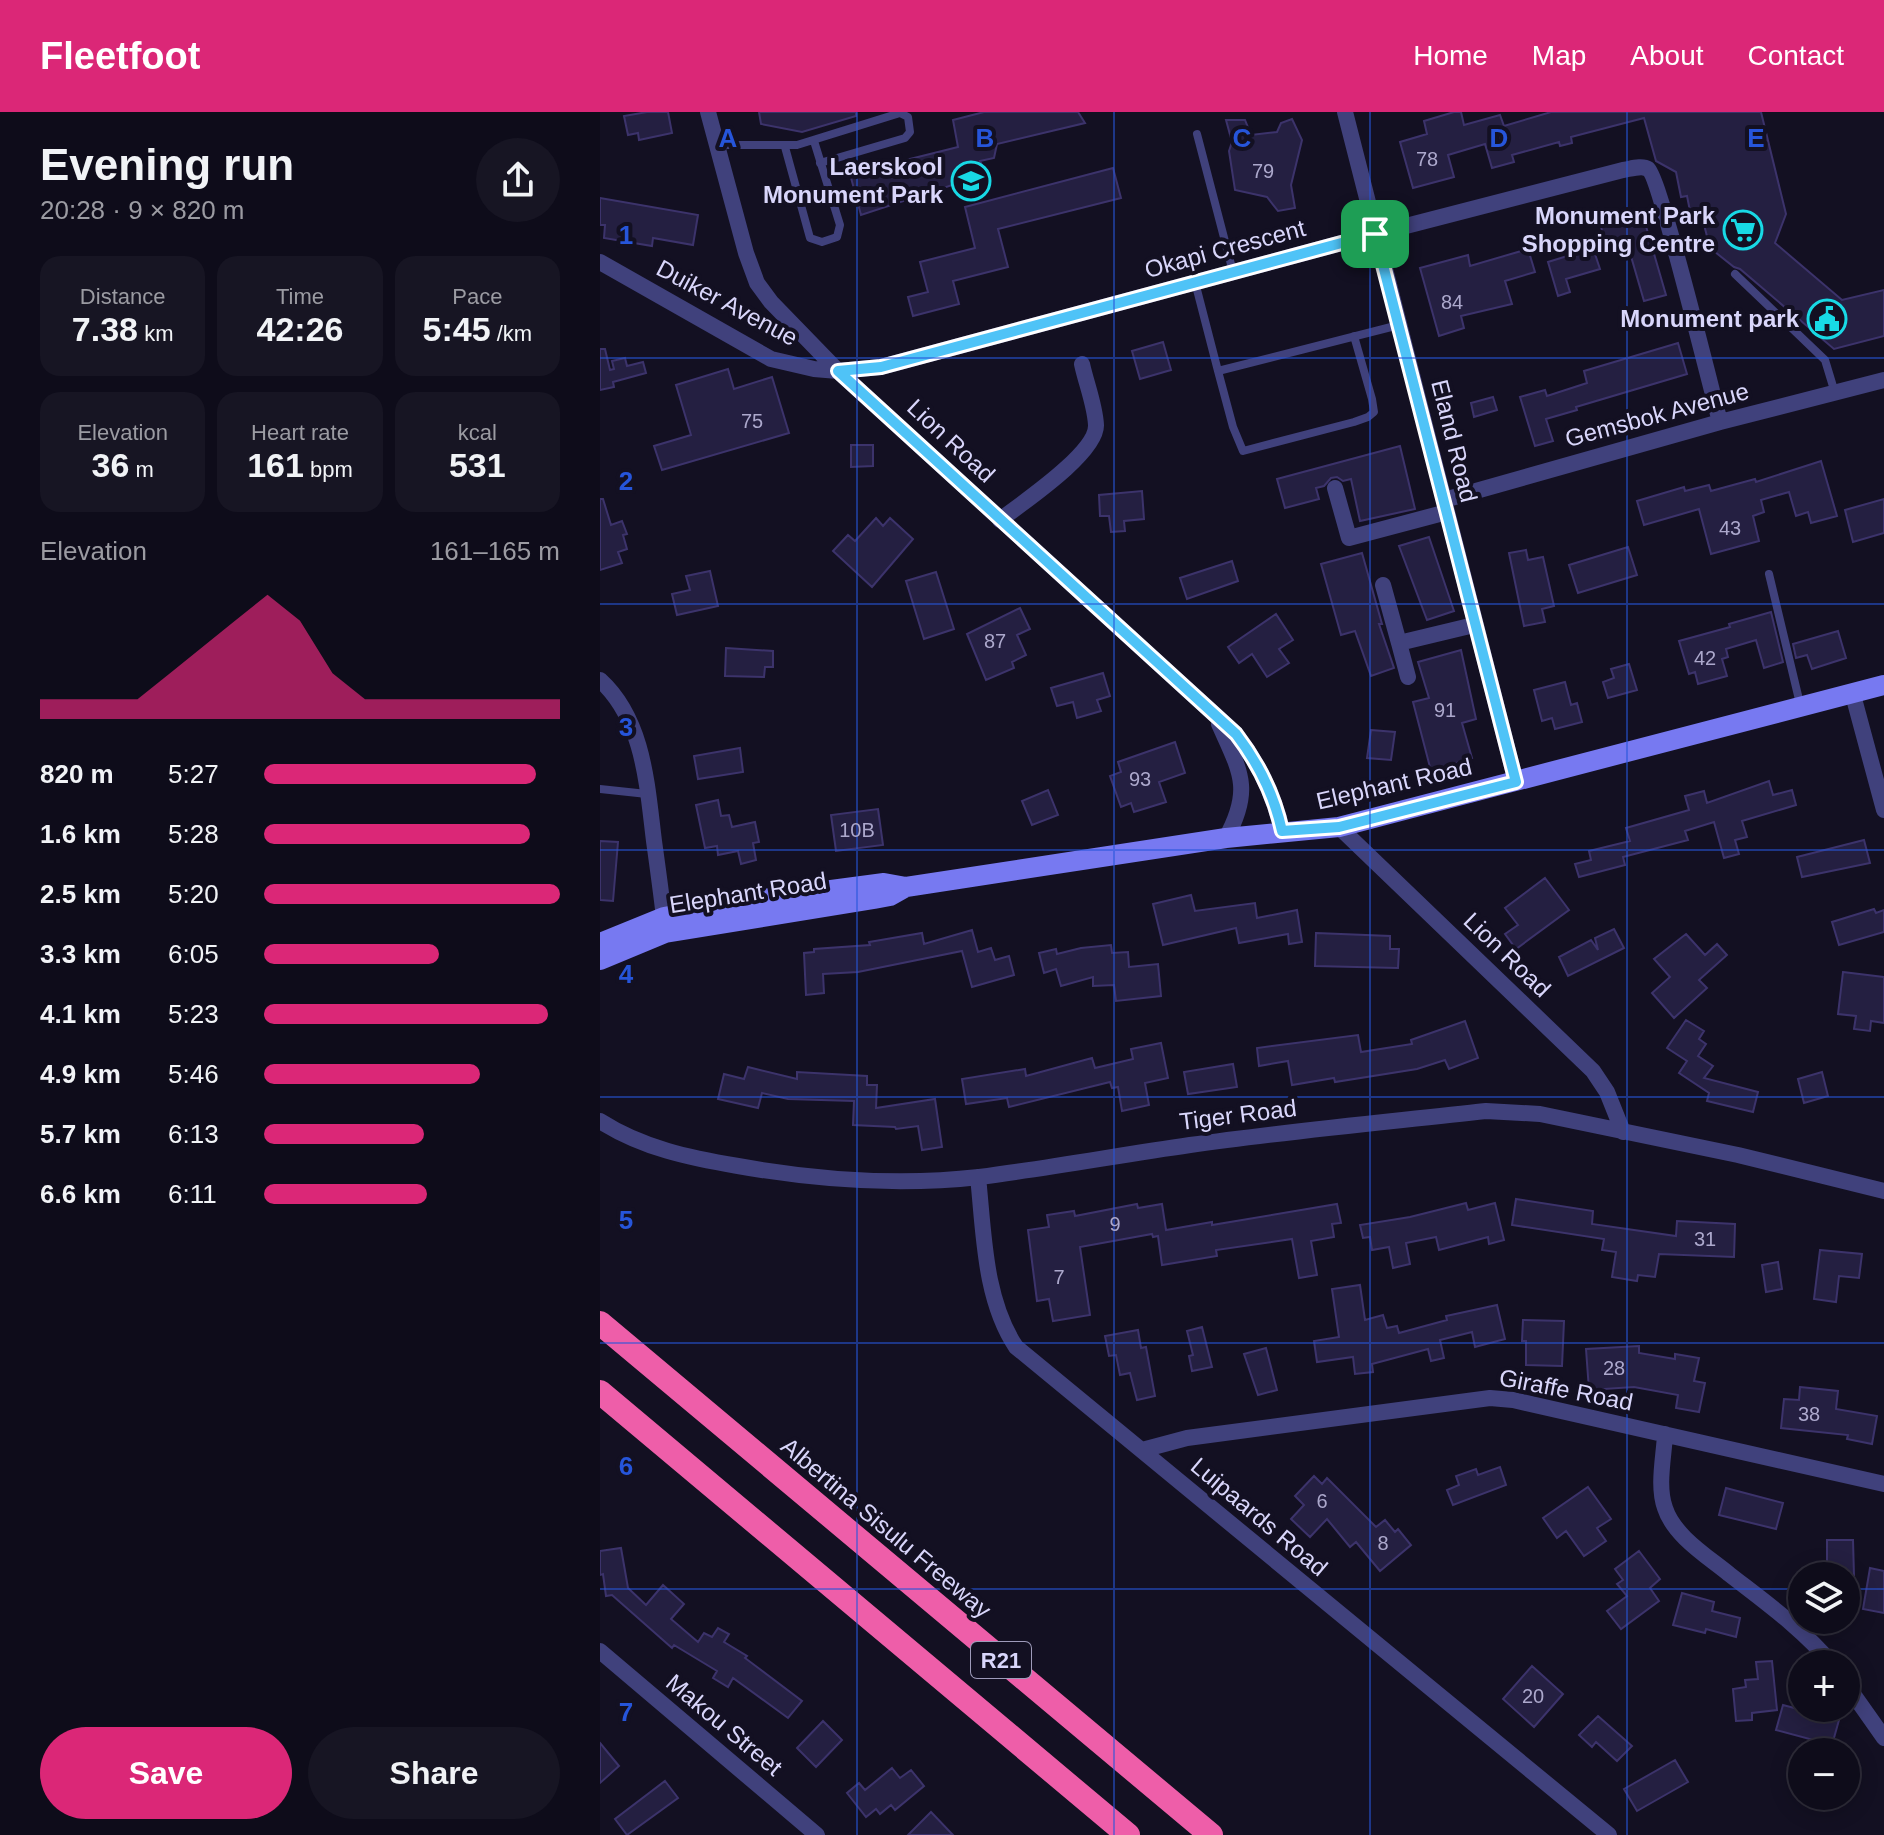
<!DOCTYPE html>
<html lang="en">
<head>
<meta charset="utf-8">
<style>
	:root { --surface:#0e0c1a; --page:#171523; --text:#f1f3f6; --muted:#9b9ba2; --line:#2e2c39; --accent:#db2777 }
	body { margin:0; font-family:Arial,sans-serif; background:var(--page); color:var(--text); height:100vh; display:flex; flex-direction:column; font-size:30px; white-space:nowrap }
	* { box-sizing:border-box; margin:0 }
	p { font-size:26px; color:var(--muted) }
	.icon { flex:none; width:44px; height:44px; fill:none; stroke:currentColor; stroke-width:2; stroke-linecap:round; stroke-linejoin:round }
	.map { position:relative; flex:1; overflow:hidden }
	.sheet { display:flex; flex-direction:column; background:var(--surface); width:600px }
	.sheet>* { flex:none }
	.tools { position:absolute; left:1188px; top:1450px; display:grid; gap:16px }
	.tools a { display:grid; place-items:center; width:72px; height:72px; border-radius:50%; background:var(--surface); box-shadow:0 4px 20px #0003,0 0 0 2px var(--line); font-size:40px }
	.pin { position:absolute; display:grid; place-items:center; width:68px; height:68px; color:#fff; margin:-34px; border-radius:16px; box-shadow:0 4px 12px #0006 }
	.round { display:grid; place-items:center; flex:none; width:84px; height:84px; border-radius:42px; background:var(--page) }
	.headline { display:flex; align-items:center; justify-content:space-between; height:136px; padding:0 40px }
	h1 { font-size:44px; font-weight:700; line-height:60px }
	.stats { display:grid; grid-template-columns:repeat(3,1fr); gap:12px; height:136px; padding:8px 40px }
	.stats div { display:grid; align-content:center; border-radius:20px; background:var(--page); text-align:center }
	.stats b { font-size:34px; font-weight:700 }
	.stats small { font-size:22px; font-weight:400 }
	.stats p { font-size:22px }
	.chart { height:224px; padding:16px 40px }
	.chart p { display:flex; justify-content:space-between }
	.chart svg { width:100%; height:144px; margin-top:8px; fill:var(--accent); opacity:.7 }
	.primary-button { display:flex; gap:16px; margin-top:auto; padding:16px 40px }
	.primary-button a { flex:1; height:92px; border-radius:48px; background:var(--accent); color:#fff; font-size:32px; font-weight:700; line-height:92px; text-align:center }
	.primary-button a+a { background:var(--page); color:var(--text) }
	ul { padding:0 40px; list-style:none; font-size:26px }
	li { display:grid; grid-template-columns:128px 96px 1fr; align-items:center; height:60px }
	li i { height:20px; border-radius:10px; background:var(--accent) }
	header { display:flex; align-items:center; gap:48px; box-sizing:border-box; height:112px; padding:0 40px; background:var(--accent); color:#fff }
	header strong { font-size:38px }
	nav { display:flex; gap:44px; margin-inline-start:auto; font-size:28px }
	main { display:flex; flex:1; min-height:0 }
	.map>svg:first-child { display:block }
	.building { fill:#241f41; stroke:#3c336b; stroke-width:2 }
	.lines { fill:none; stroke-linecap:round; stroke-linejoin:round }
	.lane { stroke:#40417c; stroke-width:8 }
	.street { stroke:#40417c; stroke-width:16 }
	.secondary { stroke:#7779f1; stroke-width:20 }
	.highway { stroke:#ee5ea9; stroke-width:24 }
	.route-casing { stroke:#fff; stroke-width:16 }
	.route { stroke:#4fc3f7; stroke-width:10 }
	.grid { fill:none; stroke:#2655da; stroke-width:2; stroke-opacity:0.55 }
	.labels { text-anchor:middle; stroke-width:8; stroke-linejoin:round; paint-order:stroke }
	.number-label { font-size:20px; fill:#aca8cc }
	.shield { fill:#131022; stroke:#9e9bba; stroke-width:2 }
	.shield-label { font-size:22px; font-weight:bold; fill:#d9d6fb }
	.poi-label { font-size:24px; font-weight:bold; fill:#d9d6fb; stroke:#131022; text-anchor:end }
	.street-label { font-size:24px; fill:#d9d6fb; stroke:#131022 }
	.grid-label { font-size:26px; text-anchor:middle; font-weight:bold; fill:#2655da; stroke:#131022; stroke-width:8; stroke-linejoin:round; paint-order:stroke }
</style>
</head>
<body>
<header>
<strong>Fleetfoot</strong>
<nav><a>Home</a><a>Map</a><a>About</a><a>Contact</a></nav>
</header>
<main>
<section class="sheet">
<div class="headline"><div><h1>Evening run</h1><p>20:28 · 9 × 820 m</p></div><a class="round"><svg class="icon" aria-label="share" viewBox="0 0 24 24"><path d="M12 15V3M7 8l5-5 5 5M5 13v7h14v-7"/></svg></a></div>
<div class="stats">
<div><p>Distance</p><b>7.38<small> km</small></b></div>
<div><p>Time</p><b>42:26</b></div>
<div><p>Pace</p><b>5:45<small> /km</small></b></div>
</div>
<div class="stats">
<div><p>Elevation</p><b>36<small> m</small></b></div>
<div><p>Heart rate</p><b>161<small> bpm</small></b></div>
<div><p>kcal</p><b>531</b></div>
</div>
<div class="chart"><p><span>Elevation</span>161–165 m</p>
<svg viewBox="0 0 160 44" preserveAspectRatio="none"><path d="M0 44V38L10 38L20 38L30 38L40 30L50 22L60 14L70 6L80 14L90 30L100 38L110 38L120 38L130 38L140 38L150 38L160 38V44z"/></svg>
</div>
<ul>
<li><b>820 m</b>5:27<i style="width:92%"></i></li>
<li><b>1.6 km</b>5:28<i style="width:90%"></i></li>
<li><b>2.5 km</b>5:20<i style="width:100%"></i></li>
<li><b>3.3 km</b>6:05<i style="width:59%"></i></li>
<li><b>4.1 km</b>5:23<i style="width:96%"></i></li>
<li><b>4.9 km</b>5:46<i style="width:73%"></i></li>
<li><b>5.7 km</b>6:13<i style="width:54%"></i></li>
<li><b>6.6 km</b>6:11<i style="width:55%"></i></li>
</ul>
<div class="primary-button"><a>Save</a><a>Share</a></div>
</section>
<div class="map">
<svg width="1284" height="1723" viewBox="0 0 1284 1723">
	<rect width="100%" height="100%" fill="#131022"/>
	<path class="building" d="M47,0h21l4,21 -33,7 -1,-7 -10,2 -4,-19z
		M159,0h97v4l-54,16 -41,-8z
		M384,0h94l7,11 -88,21 -3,14 -14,3 6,13 -125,41 -11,-41 108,-27 -5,-27z
		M854,0h7l3,13 36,-10 4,11 47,-14h210l25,102 -11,29 67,57 42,-10v46l-50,13 -94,-80 -6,-2 -24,-19 -9,-35 -10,3 -4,-20 -6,1 -5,-25 -20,-11 -12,-43 -73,19 1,6 -12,3 -1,-4 -47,13 2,7 -22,6 -7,-24 -37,11 6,22 -41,11 -13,-46 27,-8 -3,-13z
		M692,7l10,21 -11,45 4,23 -17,3 -11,-14 -32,-7 -6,-39 3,-9 -6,-22h19l6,15 26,-3 4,-9z
		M513,56l8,30 -123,31 10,38 -55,14 6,23 -46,12 -5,-19 20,-5 -8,-30 55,-14 -10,-41z
		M0,86l98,17 -5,30 -40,-7 -1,8 -48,-8 1,-13h-5z
		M1028,99l3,8 12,-3 23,79 -22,6 -16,-55 -20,5 -9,-31z
		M993,136l7,21 -34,10 4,13 -12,4 -10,-34z
		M928,137l7,23 -30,9 7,23 -51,12 3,12 -25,8 -19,-68 48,-13 2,11z
		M563,230l8,28 -31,9 -8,-28z
		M1078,231l9,31 -111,33 1,3 -31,9 7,22 -18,5 -15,-49 25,-7 2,6 40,-13 -3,-12z
		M0,237h5l5,21 4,-1 -2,-8 13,-3 2,8 16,-4 3,11 -33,9 1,5 -14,3z
		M128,257l6,20 38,-12 17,56 -127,37 -8,-24 37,-11 -15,-50z
		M893,285l4,13 -23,7 -3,-14z
		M251,333h22v21l-22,1z
		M800,334l15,63 -55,12 -9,-42 -8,2 -6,-4 -6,1 -7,8 -8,2 3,11 -34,9 -8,-29z
		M1221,349l16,55 -26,7 -3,-11 -12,4 -7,-24 -28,8 3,12 -11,4 6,25 -48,13 -12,-45 -55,16 -7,-24 47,-14 1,4 24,-6 2,6 44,-12 1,3z
		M542,379l2,28 -20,2 1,10 -14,1 -2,-16h-9l-1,-21z
		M0,387h3l8,26 11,-4 5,13 -4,1 4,14 -9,3 4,11 -22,7z
		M1284,387v34l-31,9 -8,-32z
		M276,406l7,8 7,-8 23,21 -41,48 -39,-36 15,-16 7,6z
		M829,425l25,74 -27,9 -28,-74z
		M1028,435l9,28 -59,18 -9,-28z
		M926,438l2,10 15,-3 11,49 -12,3 3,13 -21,4 -15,-73z
		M762,441l20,71h-3l15,44 -23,8 -16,-45 -14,4 -20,-71z
		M632,449l6,20 -51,18 -7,-21z
		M110,459l8,35 -41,9 -5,-21 18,-4 -4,-14z
		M336,460l18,57 -30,10 -18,-58z
		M420,496l10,21 -13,6 9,20 -14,7 2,6 -28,12 -19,-46z
		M1171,500l12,50 -19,6 -8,-28 -30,9 2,8 -6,2 5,17 -29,8 -3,-12 -6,2 -10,-33 51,-14 -1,-3z
		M676,502l17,26 -14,9 10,14 -22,14 -15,-23 -13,9 -11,-16z
		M1238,519l8,27 -34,11 -5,-14 -11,3 -3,-14z
		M126,536l47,3v16h-8l-1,10 -39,-1z
		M861,538l15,69 -14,4 10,35 -41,13 -18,-69 16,-4 -11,-36z
		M1029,552l8,26 -29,8 -5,-16 11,-4 -3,-9z
		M503,561l7,23 -13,4 4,11 -24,7 -4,-16 -16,4 -6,-18z
		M965,570l6,23 6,-2 5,19 -27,7 -3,-11 -10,3 -8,-31z
		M771,618l24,2 -4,28 -24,-2z
		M575,630l10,31 -26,9 7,20 -32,10 -3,-9 -10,4 -11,-31 11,-4 -3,-10z
		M140,636l3,24 -45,7 -4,-23z
		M1169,669l4,14 19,-5 4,15 -54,16 5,16 -12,3 4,14 -15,4 -10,-36 -29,9 3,9 -65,17 2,8 -46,12 -4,-13 16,-4 -2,-9 41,-10 -4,-13 63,-18 -4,-14 19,-5 3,12z
		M448,678l10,25 -26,10 -10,-24z
		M118,688l3,16 8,-1 3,12 23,-5 4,20 -6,1 3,17 -15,4 -3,-13 -20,4 -1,-9 -12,2 -9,-43z
		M278,697l5,36 -47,6 -5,-36z
		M1264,728l6,23 -68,14 -5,-20z
		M0,729l18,1 -5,59 -13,-1z
		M945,766l24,32 -53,39 -11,-15 13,-9 -13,-17z
		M591,783l4,16 60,-8 2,15 40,-8 5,32 -13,2 -1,-10 -49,9 -3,-15 -73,17 -10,-41z
		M1274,797l2,4 8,-3v22l-45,13 -7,-23z
		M1014,817l10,19 -56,28 -9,-19 32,-17 7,10 -3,-12z
		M372,818l6,22 13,-4 4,12 14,-4 5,19 -42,12 -10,-36 -104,21 -35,2 1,19 -18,2 -2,-42 10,-1v-3l56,-4 -1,-3 53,-9 2,11z
		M716,821l74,3v13h9l-1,19 -83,-2z
		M1086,822l19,21 12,-11 10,11 -28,25 8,8 -33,30 -22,-25 18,-16 -16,-18z
		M511,833l1,8 16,-1 1,15 29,-3 3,32 -45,5 -2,-16 -21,1v-9l-32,9 -5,-17 -12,4 -5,-20 17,-4 1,5 24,-6z
		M1243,860l41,5v46l-13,-2 -1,10 -16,-2 2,-13 -18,-2z
		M1086,908l18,11 -5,8 7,5 -8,12 15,10 -9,12 54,14 -5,20 -46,-11 2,-8 -30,-20 8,-12 -20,-13z
		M865,909l13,37 -29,11 -4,-9 -28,9 -82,13 -1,-4 -42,7 -4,-24 -29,5 -2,-18 101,-13 3,17 51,-8 -1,-4z
		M561,931l7,35 -23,5 4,22 -27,6 -4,-24 -6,1 -2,-6 -101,25 -2,-9 -41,6 -4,-25 63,-10 1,7 66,-18 3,10 38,-9 -2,-10z
		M633,952l4,23 -49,7 -4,-22z
		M148,955l49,12v-7l70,4v9h10l-1,23 59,-9 7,48 -20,3 -4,-24 -22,3 -1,-2 -42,-2 1,-24 -66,-2 -26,-6 -4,15 -40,-9 6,-25 20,5z
		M1222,960l6,24 -24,7 -6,-24z
		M916,1087l77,12 -1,13 84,12 1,-15 58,3 -1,33 -75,-3 -4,23 -17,-2 -1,6 -25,-4 4,-25 -14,-2 2,-11 -92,-14z
		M866,1091l2,7 27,-7 9,37 -15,4 -1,-7 -49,13 -3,-13 -30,6 4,21 -17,4 -4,-21 -17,3 -2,-13 -7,1 -3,-13 50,-8z
		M537,1092l1,4 24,-4 4,26 46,-8v3l125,-21 4,19 -9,1 2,13 -23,4 6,34 -18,3 -7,-39 -76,11 1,6 -55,9 -4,-29 -5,1 -1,-3 -72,13 10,68 -37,6 -4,-22 -12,2 -9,-71 21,-3 -2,-12 27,-4 1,5z
		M1220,1138l42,4 -3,24 -20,-2 -3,26 -22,-3z
		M1178,1150l4,27 -16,3 -4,-27z
		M760,1173l5,35 18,-5 4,13 10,-2 2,7 48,-13 -1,-4 51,-11 8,34 -30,8 -3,-15 -32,8 4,18 -13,3 -3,-12 -56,15 1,8 -18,2 -2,-17 -36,5 -3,-21 25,-4 -7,-48z
		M923,1208l41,1 -2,45 -36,-1v-24h-4z
		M602,1215l10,40 -20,4 -3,-15 4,-1 -6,-24z
		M538,1218l3,18 5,-1 9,49 -18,4 -7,-27 -10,2 -4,-20 -7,1 -4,-20z
		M1039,1234v7l36,6v-5l24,4 -5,23 11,2 -6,29 -23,-4 2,-13 -44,-8 -45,3 -3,-41z
		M666,1236l11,42 -19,5 -14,-41z
		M1200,1275l38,4 -2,18 41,7 -5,28 -25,-5 1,-4 -67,-7 3,-29 15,1z
		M900,1355l6,18 -53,20 -6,-15 12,-5 -3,-9 20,-7 2,6z
		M714,1364l8,8 5,-6 49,49 9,-7 10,12 3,-3 13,16 -31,26 -24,-29 -6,5 -23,-28 -17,18 -19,-18 13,-14 -9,-9z
		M988,1375l23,32 -14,9 9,13 -22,15 -18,-25 -9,7 -14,-20z
		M1126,1376l57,15 -7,26 -57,-14z
		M1227,1428h26l1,36h-27z
		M21,1436l7,40 18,17 17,-20 21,19 -13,15 27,23 6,-9 8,4 6,-9 11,6 -5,8 23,14 -2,2 57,43 -14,17 -55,-40 -5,9 -15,-9 4,-7 -43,-26 -2,3 -60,-53 -6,1 -3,-22 -3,1v-24z
		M1039,1439l21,28 -10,9 9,13 -38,28 -14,-18 20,-15 -10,-12 6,-4 -8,-11z
		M1270,1456l14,3v42l-21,-4z
		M1082,1481l32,9 -2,9 28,7 -4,19 -30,-8 -1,4 -32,-8z
		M1172,1549l5,49 -25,3v7l-16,1 -3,-32 13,-2 -1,-7 13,-1 -2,-17z
		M932,1554l31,28 -29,33 -31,-28z
		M1183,1593l56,15 -7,25 -56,-15z
		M998,1604l34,30 -15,15 -21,-19 -4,5 -13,-12z
		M223,1609l19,19 -26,27 -19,-19z
		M0,1631l19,23 -19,17z
		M1075,1648l13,22 -51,29 -13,-22z
		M292,1656l8,10 11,-8 13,16 -29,24 -4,-5 -11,9 -4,-5 -10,8 -19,-24 12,-10 6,7z
		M65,1669l13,17 -51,37 -12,-16z
		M331,1700l22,23h-45z"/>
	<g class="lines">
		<path class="lane" d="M597,22l36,138
			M117,33h80l103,-32 8,4 2,15 -5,6 -85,25
			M185,35l25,91 12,4 15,-5 3,-12 -26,-84
			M1135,162l90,86 10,33
			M595,170l23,89
			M754,224l18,63 2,13 -6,5 -14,5 -111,29 -10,-24 -15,-56 181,-46
			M1169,462l32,134
			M0,677l47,5"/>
		<path class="street" d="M108,0l38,141 11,30 14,19 67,69 398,363c23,30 38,60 46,97
			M745,0l171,670
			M0,150l171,97 43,10 24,2 43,-4 494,-133 248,-64c7,-1 19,-5 25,-1 11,7 64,223 72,253
			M735,376l14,50 98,-26
			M844,388l276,-78 164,-42
			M400,408c22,-17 97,-67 96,-95 -1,-20 -10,-42 -14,-61
			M783,473l16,58 75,-18
			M799,531l9,34
			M0,568c44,40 47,105 54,161 4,29 8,57 11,86
			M1253,583l31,115
			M619,612c21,47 34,65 7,114
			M739,715l254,244 14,21 16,40
			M0,1009c42,27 90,37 138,45 79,14 161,20 241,11 71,-9 141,-22 211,-32 98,-14 197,-23 296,-34l54,3 198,41 146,36
			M378,1065c6,56 6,122 38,170l593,488
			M1065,1322c-1,23 -8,52 0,74 9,28 42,48 64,66 36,28 74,55 103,90
			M542,1338l45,-12 303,-40 23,2 371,84
			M0,1539l217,184
			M1246,1572l38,54"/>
		<path class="secondary" d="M0,831l64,-26 92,-17 128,-17 22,4 320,-49 113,-11 545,-142
			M0,848l65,-27 209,-34 16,-3 16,-9"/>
		<path class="highway" d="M0,1211l611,512
			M0,1280l528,443"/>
	</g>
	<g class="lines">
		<defs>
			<path id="route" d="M775,122l141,548 -177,45 -57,4c-8,-37 -23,-67 -46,-97l-398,-363 43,-4z"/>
		</defs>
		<use href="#route" class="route-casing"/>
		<use href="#route" class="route"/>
	</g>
	<path class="grid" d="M257,0v1723M514,0v1723M770,0v1723M1027,0v1723M0,246h1284M0,492h1284M0,738h1284M0,985h1284M0,1231h1284M0,1477h1202M1246,1477h38"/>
	<defs>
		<symbol id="school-ring" viewBox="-11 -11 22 22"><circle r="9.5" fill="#131022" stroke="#18d9e5" stroke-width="1.5"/><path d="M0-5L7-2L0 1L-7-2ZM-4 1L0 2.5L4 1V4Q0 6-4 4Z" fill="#18d9e5"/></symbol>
		<symbol id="supermarket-ring" viewBox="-11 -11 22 22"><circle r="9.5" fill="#131022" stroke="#18d9e5" stroke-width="1.5"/><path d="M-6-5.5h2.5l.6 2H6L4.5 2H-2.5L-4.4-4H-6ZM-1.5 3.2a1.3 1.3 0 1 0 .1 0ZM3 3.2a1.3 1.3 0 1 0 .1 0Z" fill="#18d9e5"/></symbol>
		<symbol id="civic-ring" viewBox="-11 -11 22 22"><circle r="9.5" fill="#131022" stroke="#18d9e5" stroke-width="1.5"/><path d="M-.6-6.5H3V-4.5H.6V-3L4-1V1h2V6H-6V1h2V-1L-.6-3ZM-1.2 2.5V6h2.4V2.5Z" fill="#18d9e5"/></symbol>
	</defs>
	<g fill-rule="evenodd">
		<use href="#school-ring" x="349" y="47" width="44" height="44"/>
		<use href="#supermarket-ring" x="1121" y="96" width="44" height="44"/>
		<use href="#civic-ring" x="1205" y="185" width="44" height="44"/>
	</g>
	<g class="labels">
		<g class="number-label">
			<text x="827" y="54">78</text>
			<text x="663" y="66">79</text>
			<text x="852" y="197">84</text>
			<text x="152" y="316">75</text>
			<text x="1130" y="423">43</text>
			<text x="395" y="536">87</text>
			<text x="1105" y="553">42</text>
			<text x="845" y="605">91</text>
			<text x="540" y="674">93</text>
			<text x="257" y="725">10B</text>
			<text x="515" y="1119">9</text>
			<text x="1105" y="1134">31</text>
			<text x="459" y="1172">7</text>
			<text x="1014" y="1263">28</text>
			<text x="1209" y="1309">38</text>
			<text x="722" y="1396">6</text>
			<text x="783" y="1438">8</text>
			<text x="933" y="1591">20</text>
		</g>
		<rect class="shield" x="371" y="1530" width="60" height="36" rx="6"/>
		<g class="shield-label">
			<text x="401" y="1556">R21</text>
		</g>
		<g class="poi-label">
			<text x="343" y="63">Laerskool<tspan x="343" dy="28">Monument Park</tspan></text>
			<text x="1115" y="112">Monument Park<tspan x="1115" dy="28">Shopping Centre</tspan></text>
			<text x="1199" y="215">Monument park</text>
		</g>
		<g class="street-label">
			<text transform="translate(625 137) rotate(-15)" y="8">Okapi Crescent</text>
			<text transform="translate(127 191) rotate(28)" y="8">Duiker Avenue</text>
			<text transform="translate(1057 303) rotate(-15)" y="8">Gemsbok Avenue</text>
			<text transform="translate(351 329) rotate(43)" y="8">Lion Road</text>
			<text transform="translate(854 329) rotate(76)" y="8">Eland Road</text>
			<text transform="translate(794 672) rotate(-13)" y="8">Elephant Road</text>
			<text transform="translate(148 781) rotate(-9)" y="8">Elephant Road</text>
			<text transform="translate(907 843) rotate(44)" y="8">Lion Road</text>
			<text transform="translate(638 1003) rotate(-7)" y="8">Tiger Road</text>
			<text transform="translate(966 1278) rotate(11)" y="8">Giraffe Road</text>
			<text transform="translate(659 1405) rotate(40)" y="8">Luipaards Road</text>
			<text transform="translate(286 1416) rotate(40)" y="8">Albertina Sisulu Freeway</text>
			<text transform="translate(124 1613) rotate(40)" y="8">Makou Street</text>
		</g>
	</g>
	<g class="grid-label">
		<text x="128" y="35">A</text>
		<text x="385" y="35">B</text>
		<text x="642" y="35">C</text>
		<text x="899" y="35">D</text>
		<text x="1156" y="35">E</text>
		<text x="26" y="132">1</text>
		<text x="26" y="378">2</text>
		<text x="26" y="624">3</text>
		<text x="26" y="871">4</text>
		<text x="26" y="1117">5</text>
		<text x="26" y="1363">6</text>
		<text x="26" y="1609">7</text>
	</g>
</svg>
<div class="tools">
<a><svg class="icon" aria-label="layers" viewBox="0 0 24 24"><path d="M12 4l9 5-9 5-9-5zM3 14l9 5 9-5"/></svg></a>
<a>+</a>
<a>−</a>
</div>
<div class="pin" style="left:775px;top:122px;background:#1e9e55"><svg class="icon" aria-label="arrive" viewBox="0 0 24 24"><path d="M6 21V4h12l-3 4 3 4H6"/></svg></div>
</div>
</main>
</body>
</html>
